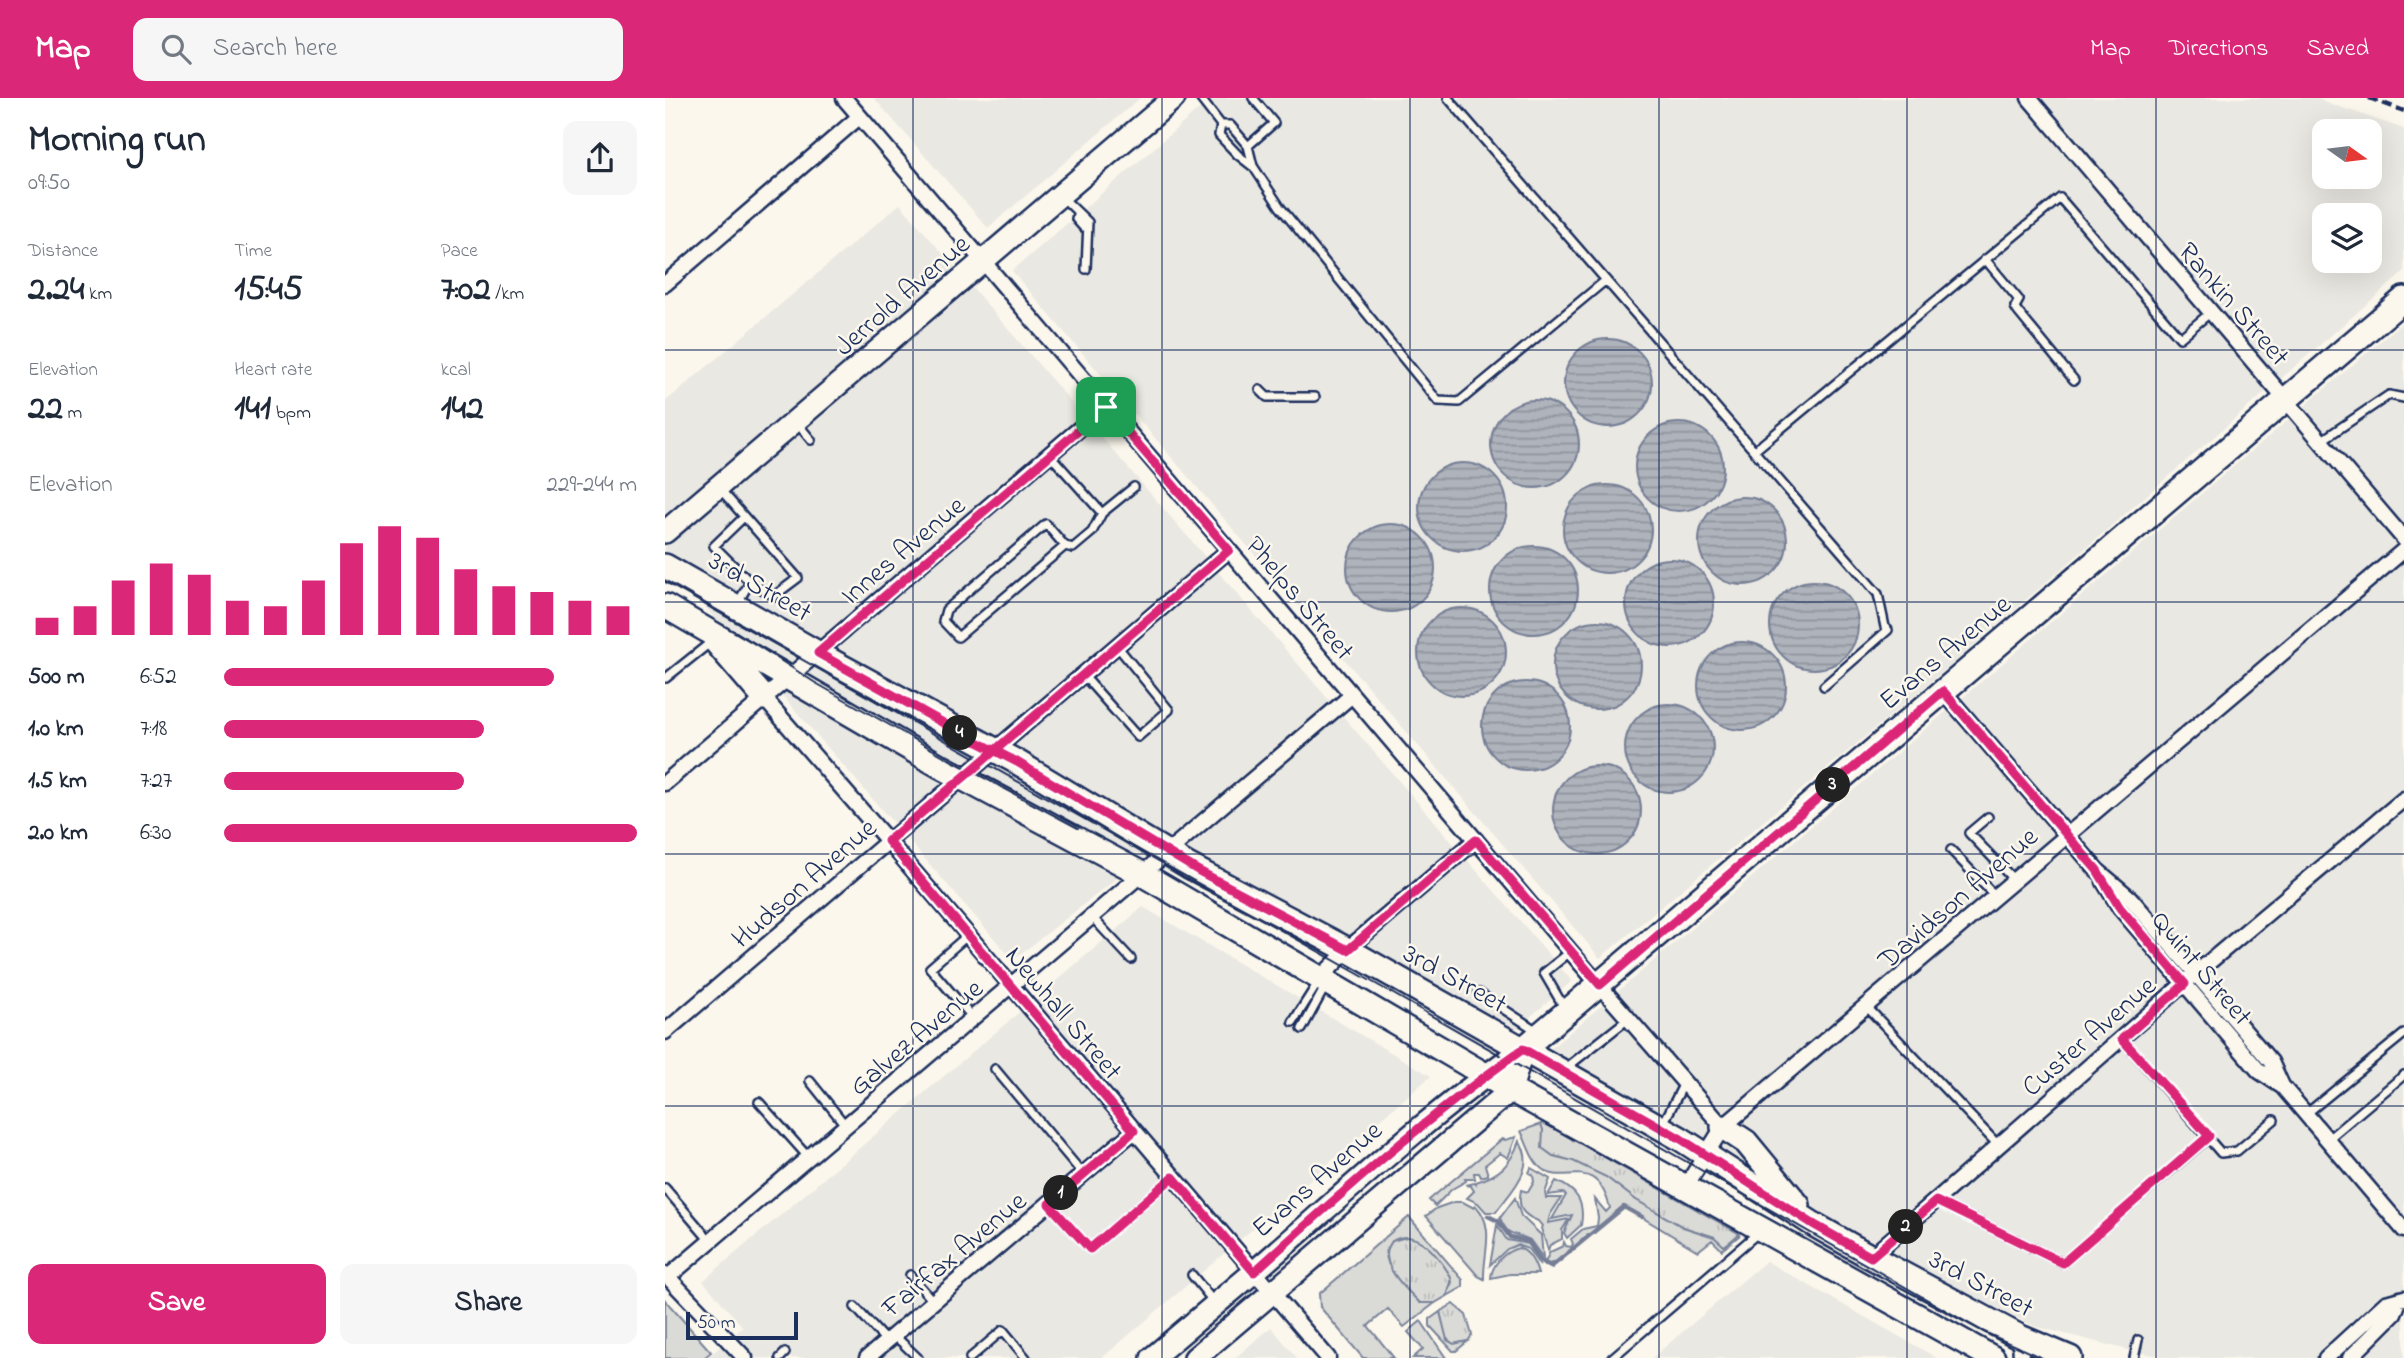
<!DOCTYPE html>
<html lang="en">
<head>
<meta charset="utf-8">
<style>
	:root { --surface:#fff; --page:#f6f6f7; --text:#1f2937; --muted:#747a83; --accent:#db2777 }
	body { margin:0; font-family:"Indie Flower",sans-serif; background:var(--page); color:var(--text); height:100vh; display:flex; flex-direction:column; font-size:26px; white-space:nowrap }
	* { box-sizing:border-box; margin:0 }
	p { font-size:23px; color:var(--muted) }
	.icon { flex:none; width:38px; height:38px; fill:none; stroke:currentColor; stroke-width:2; stroke-linecap:round; stroke-linejoin:round }
	.map { position:relative; flex:1; overflow:hidden }
	.drawer { display:flex; flex-direction:column; background:var(--surface); width:665px }
	.drawer>* { flex:none }
	.needle { width:46px; rotate:104deg }
	.buttons { position:absolute; left:1647px; top:21px; display:grid; gap:14px }
	.buttons a { display:grid; place-items:center; width:70px; height:70px; border-radius:14px; background:var(--surface); box-shadow:0 7px 28px #0002; font-size:35px }
	.scale { position:absolute; left:21px; bottom:18px; width:112px; box-sizing:border-box; padding-left:7px; border:4px solid #1b2f5e; border-top:0; font-size:19px; line-height:24px; white-space:nowrap; color:#1b2f5e; -webkit-text-stroke:5px #fbf7ec; paint-order:stroke }
	.pin { position:absolute; display:grid; place-items:center; width:60px; height:60px; color:#fff; margin:-30px; border-radius:14px; box-shadow:0 4px 10px #0006 }
	.km { position:absolute; width:35px; height:35px; margin:-18px; border-radius:50%; background:#222; color:#fff; font-size:19px; line-height:35px; text-align:center }
	.round { display:grid; place-items:center; flex:none; width:74px; height:74px; border-radius:14px; background:var(--page) }
	.overview { display:flex; align-items:center; justify-content:space-between; height:119px; padding:0 28px }
	h1 { font-size:38px; font-weight:700; line-height:52px }
	.stats { display:grid; grid-template-columns:repeat(3,1fr); gap:10px; height:119px; padding:7px 28px }
	.stats div { display:grid; align-content:center }
	.stats b { font-size:35px; font-weight:700 }
	.stats small { font-size:19px; font-weight:400 }
	.stats p { font-size:19px }
	.chart { height:196px; padding:14px 28px }
	.chart p { display:flex; justify-content:space-between }
	.chart svg { width:100%; height:126px; margin-top:7px; stroke:var(--accent); stroke-width:6 }
	.primary-button { display:flex; gap:14px; margin-top:auto; padding:14px 28px }
	.primary-button a { flex:1; height:80px; border-radius:14px; background:var(--accent); color:#fff; font-size:28px; font-weight:700; line-height:80px; text-align:center }
	.primary-button a+a { background:var(--page); color:var(--text) }
	ul { padding:0 28px; list-style:none; font-size:23px }
	li { display:grid; grid-template-columns:112px 84px 1fr; align-items:center; height:52px }
	li i { height:18px; border-radius:9px; background:var(--accent) }
	header { display:flex; align-items:center; gap:42px; box-sizing:border-box; height:98px; padding:0 35px; background:var(--accent); color:#fff }
	header strong { font-size:33px }
	nav { display:flex; gap:38px; margin-inline-start:auto; font-size:24px }
	.search { width:490px; height:63px; background:var(--page); display:flex; align-items:center; gap:18px; box-sizing:border-box; padding:0 24px; border-radius:14px; color:var(--muted); font-size:26px }
	main { display:flex; flex:1; min-height:0 }
	.map>svg:first-child { display:block }
	.built { fill:#eae8e2; fill-rule:evenodd }
	.grass { fill:url(#grass-tufts); stroke:#7a849a; stroke-width:2 }
	.green { fill:#dadad7; stroke:#7a849a; stroke-width:2 }
	.water { fill:url(#water-rules); stroke:#747e96; stroke-width:2 }
	.lines { fill:none; stroke-linecap:round; stroke-linejoin:round }
	.stream { stroke:#747e96; stroke-width:4.5 }
	.lane-casing { stroke:#1b2f5e; stroke-width:12 }
	.street-casing { stroke:#1b2f5e; stroke-width:19 }
	.secondary-casing { stroke:#1b2f5e; stroke-width:26 }
	.primary-casing { stroke:#1b2f5e; stroke-width:28 }
	.lane { stroke:#fbf7ec; stroke-width:7 }
	.street { stroke:#fbf7ec; stroke-width:14 }
	.secondary { stroke:#fbf7ec; stroke-width:21 }
	.primary { stroke:#fbf7ec; stroke-width:23 }
	.tram { stroke:#1b2f5e; stroke-width:2 }
	.rail { stroke:#1b2f5e; stroke-width:4.5; stroke-dasharray:10 5; stroke-linecap:butt }
	.route-casing { stroke:#fff; stroke-width:14 }
	.route { stroke:#db2777; stroke-width:9 }
	.grid { fill:none; stroke:#1b2f5e; stroke-width:2; stroke-opacity:0.55 }
	.labels { text-anchor:middle; stroke-width:5; stroke-linejoin:round; paint-order:stroke }
	.street-label { font-size:28px; fill:#1b2f5e; stroke:#fbf7ec }
</style>
</head>
<body>
<header>
<strong>Map</strong>
<div class="search"><svg class="icon" aria-label="search" viewBox="0 0 24 24"><circle cx="10" cy="10" r="6"/><path d="M15 15l6 6"/></svg>Search here</div>
<nav><a>Map</a><a>Directions</a><a>Saved</a></nav>
</header>
<main>
<section class="drawer">
<div class="overview"><div><h1>Morning run</h1><p>09:50</p></div><a class="round"><svg class="icon" aria-label="share" viewBox="0 0 24 24"><path d="M12 15V3M7 8l5-5 5 5M5 13v7h14v-7"/></svg></a></div>
<div class="stats">
<div><p>Distance</p><b>2.24<small> km</small></b></div>
<div><p>Time</p><b>15:45</b></div>
<div><p>Pace</p><b>7:02<small> /km</small></b></div>
</div>
<div class="stats">
<div><p>Elevation</p><b>22<small> m</small></b></div>
<div><p>Heart rate</p><b>141<small> bpm</small></b></div>
<div><p>kcal</p><b>142</b></div>
</div>
<div class="chart"><p><span>Elevation</span>229–244 m</p>
<svg viewBox="0 0 160 44" preserveAspectRatio="none"><path d="M5 44V38M15 44V34M25 44V25M35 44V19M45 44V23M55 44V32M65 44V34M75 44V25M85 44V12M95 44V6M105 44V10M115 44V21M125 44V27M135 44V29M145 44V32M155 44V34"/></svg>
</div>
<ul>
<li><b>500 m</b>6:52<i style="width:80%"></i></li>
<li><b>1.0 km</b>7:18<i style="width:63%"></i></li>
<li><b>1.5 km</b>7:27<i style="width:58%"></i></li>
<li><b>2.0 km</b>6:30<i style="width:100%"></i></li>
</ul>
<div class="primary-button"><a>Save</a><a>Share</a></div>
</section>
<div class="map">
<svg width="1739" height="1260" viewBox="0 0 1739 1260">
	<defs>
		<pattern id="grass-tufts" width="24" height="20" patternUnits="userSpaceOnUse" patternTransform="scale(1.75)"><rect width="24" height="20" fill="#dadad7"/><path d="M3 7l-1-3M5 7V3M7 7l1-3M15 17l-1-3M17 17v-4M19 17l1-3" fill="none" stroke="#babbbb"/></pattern>
		<pattern id="water-rules" width="6" height="5" patternUnits="userSpaceOnUse" patternTransform="scale(1.75)"><rect width="6" height="5" fill="#afb3bb"/><path d="M0 2.5h6" fill="none" stroke="#8e929b"/></pattern>
	</defs>
	<rect width="100%" height="100%" fill="#fbf7ec"/>
	<filter id="ink" filterUnits="userSpaceOnUse"><feTurbulence type="fractalNoise" baseFrequency=".0143" numOctaves="2"/><feDisplacementMap in="SourceGraphic" scale="14" xChannelSelector="R" yChannelSelector="G"/><feConvolveMatrix kernelMatrix="1 2 1 2 8 2 1 2 1" color-interpolation-filters="sRGB"/></filter>
	<g filter="url(#ink)">
		<path class="built" d="M209,0h266l-152,130z
			M547,0h1102l90,31v143l-453,393 -351,293 -588,-687zM1659,33h45v46h-45zM1659,117h45v46h-45z
			M235,106l672,777 -56,48 -80,-42 -53,-32 -222,-111 -148,116 -348,-399v-159z
			M1739,223v1037h-232l-36,-6 -102,-26 -132,-64 -360,-206z
			M478,809l288,169 -329,282h-395l36,-31 -40,-46z
			M1101,1163l171,97h-285z
			M606,1229l26,31h-62z"/>
		<path class="grass" d="M879,1025l194,110 1,1 -15,13 -10,-10 -31,-10 -47,-27 -30,-23 -41,-18 -12,-3 -12,-8v-24z
			M745,1138c17,4 35,29 42,43l-5,17 -12,7h-15c-15,-14 -45,-41 -28,-62z
			M788,1206l13,11 6,20 -4,6 -15,3 -8,-7 -5,-25z"/>
		<path class="green" d="M876,1026l2,6 -1,18 11,8 20,5 33,16 30,23 47,27 31,10 10,9 16,-11 -18,15 -10,-10 -14,11 -75,-45 -63,54 -11,4 -4,-2 5,-10 13,-6 1,-4 2,4 5,1 2,-3 -2,-5 12,-10 14,-3 1,-8 -3,-19 11,13 4,-4c-15,-56 -45,-21 -68,-39 -11,-9 -15,-26 -21,-38z
			M851,1039l-8,21 -8,-5 -15,12 3,10 -7,2 -2,-4h-5l1,6h-10l1,2 -14,8 -17,17 -6,-6 73,-61 3,1z
			M854,1043c19,26 -8,50 -23,71h-10l-8,-9 -11,-5 7,-7 -3,-5 -5,-1 8,-2 2,1v-2c24,-7 35,-18 43,-41z
			M866,1070l19,11 -5,14 1,5h15l-11,17 -2,8 21,-4 -7,11v9l-12,6 -2,5 -7,-22 1,-2 -4,-5c-15,-6 -21,-12 -17,-31l7,2 6,-10 -1,-7 -4,-2z
			M891,1083c21,9 29,21 25,44l-14,13 -3,-5 8,-18 -20,4 14,-24 -3,-2 -15,2z
			M850,1100l6,18 20,19 2,23 -13,-18c-17,-9 -21,-1 -30,-22z
			M789,1104h9l11,6 2,-2c20,21 7,48 8,73l-6,-3 -52,-60 11,-8z
			M744,1119l54,63v7l-16,9 5,-14 -2,-7c-12,-19 -33,-49 -58,-34l-6,10c-1,19 21,39 34,52h15l-31,24 -16,-18 -20,17 26,32h-31l-43,-51 -1,-13z
			M832,1127l10,15 22,4 11,22 -12,-17 -11,-4 -10,4 -17,16z
			M854,1150c11,4 16,15 19,26h-28l-19,4c1,-14 14,-27 28,-30z
			M0,1202l46,52 -7,6h-39z
			M775,1214l7,28 7,4 14,-3 -12,10h-3l-23,-25v-7z
			M756,1223l25,37h-33l10,-9 -15,-17z"/>
		<path class="water" d="M899 285a44 44 0 1 1 88 0a44 44 0 1 1-88 0Z
			M826 346a44 44 0 1 1 88 0a44 44 0 1 1-88 0Z
			M970 369a44 44 0 1 1 88 0a44 44 0 1 1-88 0Z
			M754 409a44 44 0 1 1 88 0a44 44 0 1 1-88 0Z
			M898 431a44 44 0 1 1 88 0a44 44 0 1 1-88 0Z
			M1034 443a44 44 0 1 1 88 0a44 44 0 1 1-88 0Z
			M682 470a44 44 0 1 1 88 0a44 44 0 1 1-88 0Z
			M825 492a44 44 0 1 1 88 0a44 44 0 1 1-88 0Z
			M961 505a44 44 0 1 1 88 0a44 44 0 1 1-88 0Z
			M1105 527a44 44 0 1 1 88 0a44 44 0 1 1-88 0Z
			M753 554a44 44 0 1 1 88 0a44 44 0 1 1-88 0Z
			M888 567a44 44 0 1 1 88 0a44 44 0 1 1-88 0Z
			M1033 588a44 44 0 1 1 88 0a44 44 0 1 1-88 0Z
			M817 628a44 44 0 1 1 88 0a44 44 0 1 1-88 0Z
			M960 650a44 44 0 1 1 88 0a44 44 0 1 1-88 0Z
			M888 712a44 44 0 1 1 88 0a44 44 0 1 1-88 0Z"/>
		<g class="lines">
			<path class="stream" d="M823,1118l10,5 12,16 18,4 13,20 10,6 73,-60 18,10"/>
			<defs>
				<path id="lane" d="M535,0l21,27h9l18,21 5,20 27,41 158,194 21,1 147,-122
					M783,0l430,496 7,33 3,3 -64,56
					M556,27l-2,10 19,20 14,11
					M583,48l26,-23 -21,-25
					M396,98l27,26 -2,47
					M412,116l-1,5 7,8 3,-1
					M1320,161l34,41 -4,7 3,5 56,68
					M595,292l7,7h48
					M133,326l13,16
					M1656,343l68,-46 15,3
					M1089,353l306,-253 120,140 31,-26
					M385,357l52,58 32,-26
					M55,391c26,30 52,59 78,89l-24,18 -24,-14 -36,-36 30,-29
					M400,448l-107,91 -15,-16 3,-11 100,-86 19,22 8,2 19,-16 10,-19
					M72,506l13,-22
					M418,577l55,62 31,-27 -52,-64
					M1,580l45,-36
					M1323,719l-19,16 45,47
					M1286,752l44,46
					M427,819l39,42
					M303,837l-38,33 43,50
					M814,895l58,38
					M1201,908l133,140
					M900,911l-21,-36 26,-21
					M628,924l26,-41
					M637,931l23,-42
					M1457,941l99,114 16,-2 37,-31
					M901,970l62,-49
					M330,971l88,105
					M145,983l36,45
					M94,1004l50,56
					M1641,1016l98,-80
					M997,1028l22,-43
					M1662,1042l77,-65
					M0,1090l46,54
					M1271,1103l127,62 146,-126
					M384,1106l41,45 83,-72
					M245,1177l23,26
					M527,1177l21,26
					M190,1209l31,34
					M229,1237l24,23
					M115,1260l5,-5
					M305,1260l33,-28 23,28
					M947,1260l147,-126
					M1469,1260l4,-18"/>
				<path id="street" d="M179,0l756,888 123,141
					M1364,0l375,441
					M0,186l194,-167
					M1278,593l154,179 33,28 66,76 75,88 11,24 122,144
					M99,600l124,143 440,517
					M0,685l441,-377
					M1439,784l16,26 139,163 21,14
					M656,879l35,-35 120,-102
					M0,934l564,-482
					M1021,1088l37,-59 681,-577
					M1206,1159l318,-278 215,-180
					M0,1176l80,84
					M3,1179l684,-582
					M1355,1239l1,21
					M202,1260l267,-227
					M1661,1260l60,-55 18,-5
					M1685,1260l44,-44 5,-13"/>
				<path id="secondary" d="M0,434l509,-434
					M487,1260c34,-29 68,-57 102,-86 88,-76 173,-156 269,-223
					M530,1260l316,-268 12,-41"/>
				<path id="primary" d="M0,468l170,97 182,99 172,104 159,84 333,189 132,85 58,33 149,80 50,21
					M0,508l275,160 202,108 369,216 482,268
					M50,543l49,57
					M858,951l881,-750
					M1058,1029l23,15 52,63"/>
			</defs>
			<use href="#lane" class="lane-casing"/>
			<use href="#street" class="street-casing"/>
			<use href="#secondary" class="secondary-casing"/>
			<use href="#primary" class="primary-casing"/>
			<use href="#lane" class="lane"/>
			<use href="#street" class="street"/>
			<use href="#secondary" class="secondary"/>
			<use href="#primary" class="primary"/>
			<path class="tram" d="M0,484l704,398 613,351 60,27
				M70,533l79,51 135,77 129,69"/>
			<path class="rail" d="M1704,0l35,13"/>
		</g>
	</g>
	<g class="lines" filter="url(#ink)">
		<defs>
			<path id="route" d="M441,309l123,143 -214,183c-15,13 -29,25 -44,38l-83,70 246,290 -85,73 41,45 83,-72 81,95c86,-78 174,-156 269,-223l158,90 132,85 58,33 65,-56 127,62 146,-127 -87,-97 63,-55 -65,-76 -23,-38 -154,-179 -343,294 -124,-145 -128,110 -149,-79 -182,-109 -45,-23 -154,-86 288,-246"/>
		</defs>
		<use href="#route" class="route-casing"/>
		<use href="#route" class="route"/>
	</g>
	<path class="grid" d="M248,0v1260M497,0v1260M745,0v1260M994,0v1260M1242,0v1260M1491,0v1260M0,252h1739M0,504h1739M0,756h1739M0,1008h1739"/>
	<g class="labels">
		<g class="street-label">
			<text transform="translate(236 196) rotate(-41)" y="10">Jerrold Avenue</text>
			<text transform="translate(1570 205) rotate(49)" y="10">Rankin Street</text>
			<text transform="translate(237 451) rotate(-40)" y="10">Innes Avenue</text>
			<text transform="translate(96 487) rotate(30)" y="10">3rd Street</text>
			<text transform="translate(636 499) rotate(50)" y="10">Phelps Street</text>
			<text transform="translate(1279 553) rotate(-40)" y="10">Evans Avenue</text>
			<text transform="translate(138 784) rotate(-41)" y="10">Hudson Avenue</text>
			<text transform="translate(1292 799) rotate(-41)" y="10">Davidson Avenue</text>
			<text transform="translate(1538 869) rotate(50)" y="10">Quint Street</text>
			<text transform="translate(791 879) rotate(29)" y="10">3rd Street</text>
			<text transform="translate(400 914) rotate(50)" y="10">Newhall Street</text>
			<text transform="translate(1423 937) rotate(-41)" y="10">Custer Avenue</text>
			<text transform="translate(250 938) rotate(-40)" y="10">Galvez Avenue</text>
			<text transform="translate(651 1080) rotate(-41)" y="10">Evans Avenue</text>
			<text transform="translate(288 1155) rotate(-40)" y="10">Fairfax Avenue</text>
			<text transform="translate(1317 1184) rotate(28)" y="10">3rd Street</text>
		</g>
	</g>
</svg>
<div class="buttons">
<a><svg class="needle" viewBox="-14 -14 28 28"><path d="M0-13l5 13h-10z" fill="#e53935"/><path d="M0 13l5-13h-10z" fill="#747a83"/></svg></a>
<a><svg class="icon" aria-label="layers" viewBox="0 0 24 24"><path d="M12 4l9 5-9 5-9-5zM3 14l9 5 9-5"/></svg></a>
</div>
<div class="scale">50 m</div>
<div class="pin" style="left:441px;top:309px;background:#1e9e55"><svg class="icon" aria-label="arrive" viewBox="0 0 24 24"><path d="M6 21V4h12l-3 4 3 4H6"/></svg></div>
<b class="km" style="left:396px;top:1095px">1</b>
<b class="km" style="left:1241px;top:1129px">2</b>
<b class="km" style="left:1168px;top:687px">3</b>
<b class="km" style="left:295px;top:635px">4</b>
</div>
</main>
</body>
</html>
